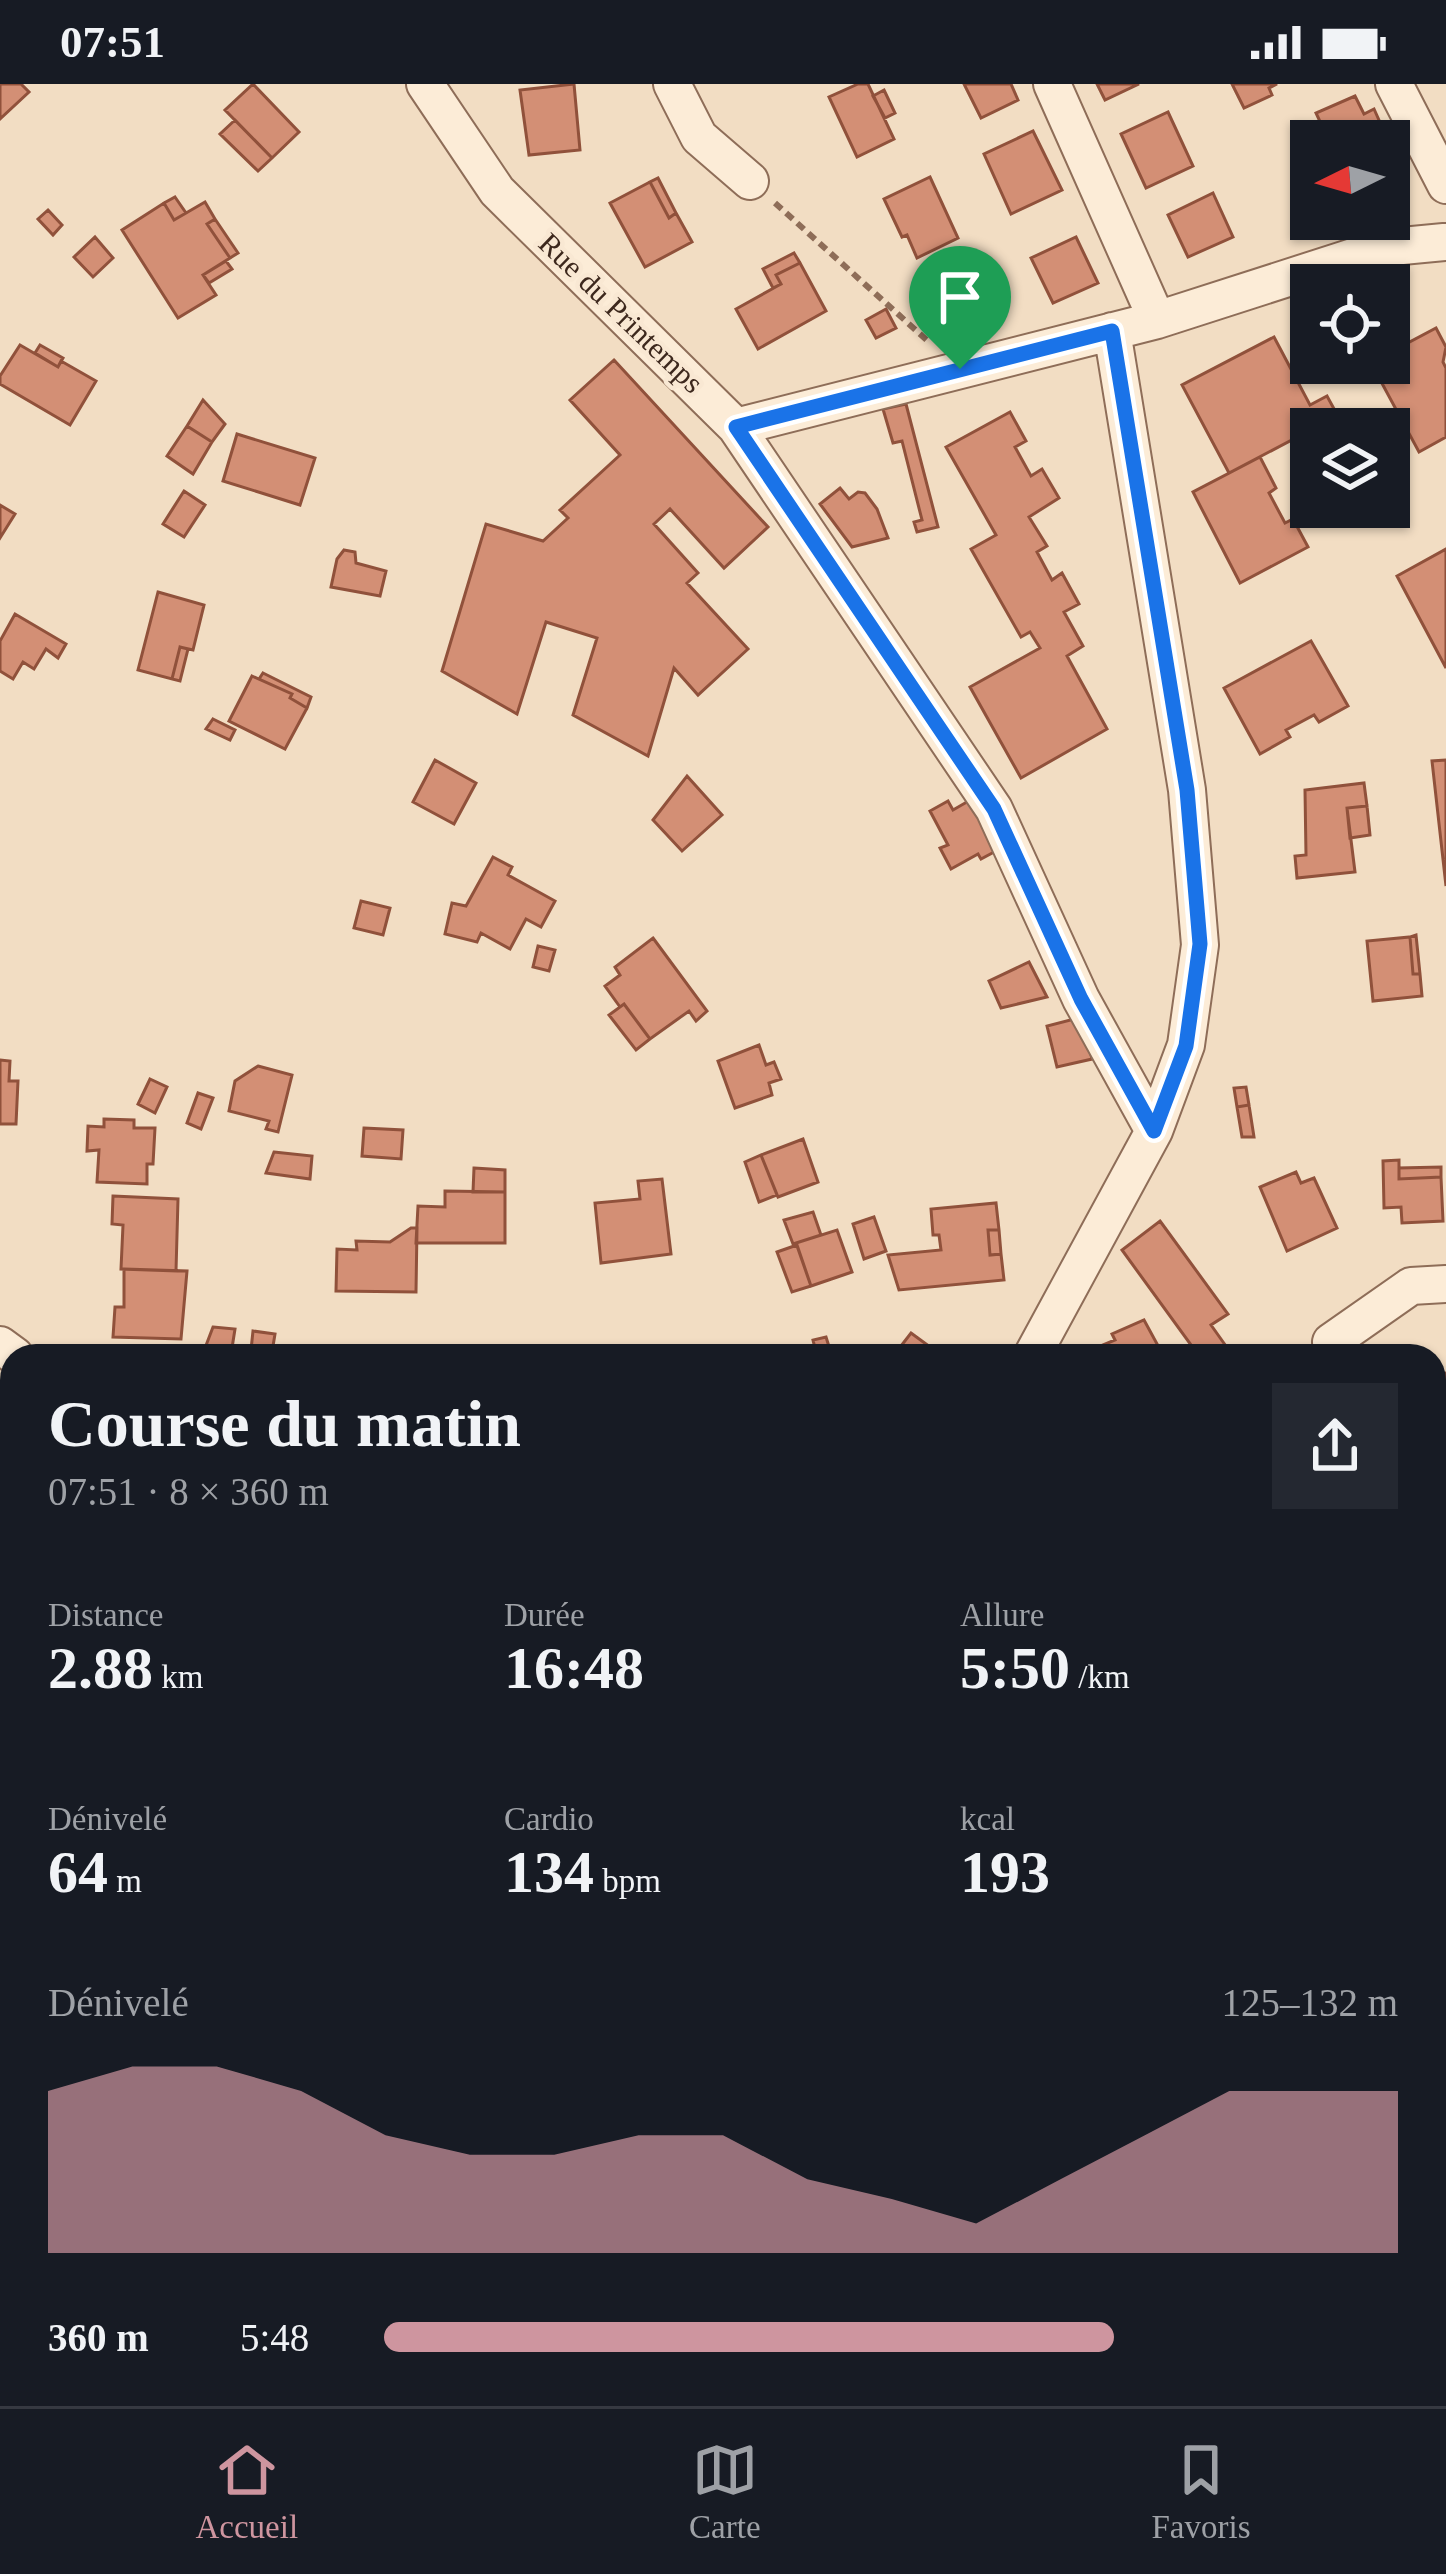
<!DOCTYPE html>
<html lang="fr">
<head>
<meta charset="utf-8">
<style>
	:root { --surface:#171b24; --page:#242831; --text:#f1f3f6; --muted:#9ea1a6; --line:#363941; --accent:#ce959f }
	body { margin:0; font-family:Georgia,serif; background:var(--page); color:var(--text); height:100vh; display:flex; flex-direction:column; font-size:45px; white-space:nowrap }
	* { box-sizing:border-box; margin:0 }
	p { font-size:39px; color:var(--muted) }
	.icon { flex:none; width:66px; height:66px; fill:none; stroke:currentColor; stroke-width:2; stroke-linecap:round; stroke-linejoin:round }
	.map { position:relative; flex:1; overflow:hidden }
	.panel { position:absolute; left:0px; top:1260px; width:1446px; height:1062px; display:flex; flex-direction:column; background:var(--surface); border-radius:36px 36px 0 0; box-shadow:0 3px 9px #0004 }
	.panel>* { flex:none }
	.needle { width:78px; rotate:265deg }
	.buttons { position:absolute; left:1290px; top:36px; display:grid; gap:24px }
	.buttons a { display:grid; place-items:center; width:120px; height:120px; border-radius:0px; background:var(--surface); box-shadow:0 3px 9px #0004; font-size:60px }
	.pin { position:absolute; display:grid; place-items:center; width:102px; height:102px; color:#fff; margin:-123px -51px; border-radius:50% 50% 50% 0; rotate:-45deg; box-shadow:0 0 12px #0007 }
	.pin .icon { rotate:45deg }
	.round { display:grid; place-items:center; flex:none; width:126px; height:126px; border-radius:0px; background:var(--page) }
	.head { display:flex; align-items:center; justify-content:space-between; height:204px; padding:0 48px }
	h1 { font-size:66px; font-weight:700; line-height:90px }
	.metrics { display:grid; grid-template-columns:repeat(3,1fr); gap:18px; height:204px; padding:12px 48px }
	.metrics div { display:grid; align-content:center }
	.metrics b { font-size:60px; font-weight:700 }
	.metrics small { font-size:33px; font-weight:400 }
	.metrics p { font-size:33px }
	.chart { height:336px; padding:24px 48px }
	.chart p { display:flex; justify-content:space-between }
	.chart svg { width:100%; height:216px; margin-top:12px; fill:var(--accent); opacity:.7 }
	ul { padding:0 48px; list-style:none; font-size:39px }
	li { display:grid; grid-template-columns:192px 144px 1fr; align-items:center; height:90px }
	li i { height:30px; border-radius:15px; background:var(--accent) }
	.status { display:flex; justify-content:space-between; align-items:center; height:84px; padding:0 60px; background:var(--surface); direction:ltr }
	.status svg { height:33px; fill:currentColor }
	.dock { display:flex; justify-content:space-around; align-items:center; height:168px; border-top:3px solid var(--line); background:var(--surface); font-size:33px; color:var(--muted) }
	.dock a { display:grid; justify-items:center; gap:6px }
	.dock .current { color:var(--accent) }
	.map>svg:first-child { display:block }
	.building { fill:#d38f75; stroke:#90513b; stroke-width:3 }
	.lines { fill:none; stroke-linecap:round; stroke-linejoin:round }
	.lane-casing { stroke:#8e6d58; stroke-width:22 }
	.street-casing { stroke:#8e6d58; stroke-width:40 }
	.path { stroke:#8e6d58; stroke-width:6; stroke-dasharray:9 6; stroke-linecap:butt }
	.lane { stroke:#fcecd7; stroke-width:18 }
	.street { stroke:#fcecd7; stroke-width:36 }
	.route-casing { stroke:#fff; stroke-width:24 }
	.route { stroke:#1a73e8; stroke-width:15 }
	.labels { text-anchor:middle; stroke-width:9; stroke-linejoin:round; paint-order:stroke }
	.street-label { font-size:30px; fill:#3d281d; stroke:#f9e8d3 }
</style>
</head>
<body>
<div class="status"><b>07:51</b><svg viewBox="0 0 49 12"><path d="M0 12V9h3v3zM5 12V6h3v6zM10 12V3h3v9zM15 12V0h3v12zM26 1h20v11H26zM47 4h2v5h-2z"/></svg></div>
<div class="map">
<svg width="1446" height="2322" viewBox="0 0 1446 2322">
	<rect width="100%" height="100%" fill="#f2ddc3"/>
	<path class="building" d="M0,0h21l8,8 -29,27z
		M253,0l46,48 -27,26 -47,-48z
		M574,0l6,66 -51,5 -9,-65z
		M858,0h10l26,55 -37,18 -28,-60z
		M964,0h47l7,16 -37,18z
		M1097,0h42l-34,16z
		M1232,0h45l-8,4 3,7 -28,13z
		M884,6l11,23 -10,5 -12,-22z
		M1355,12l9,18 10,-5 13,29 -58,3 -13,-28z
		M1168,28l25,54 -47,22 -25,-54z
		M235,36l37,38 -14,13 -38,-37z
		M1033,47l29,59 -51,24 -27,-60z
		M1389,58l12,26 -9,5 9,19 -12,5z
		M930,93l28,61 -41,20 -10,-23 -5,2 -18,-38z
		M658,94l18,35 -7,5 -19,-36z
		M650,98l19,36 7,-5 16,29 -47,25 -35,-64z
		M1213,109l20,44 -45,20 -20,-42z
		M175,113l11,16 -12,7 -10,-17z
		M205,118l10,17 -8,5 23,34 -27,17 13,20 -38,23 -56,-88 42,-27 10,17z
		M48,126l14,15 -9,10 -15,-16z
		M215,135l23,34 -8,5 -23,-34z
		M95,153l18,21 -20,19 -19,-20z
		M1076,153l22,46 -45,20 -22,-45z
		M794,169l6,10 -24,12 5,9 -8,4 -10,-19z
		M226,177l6,8 -23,14 -6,-8z
		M800,179l26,48 -68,38 -22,-40 45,-25 -5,-9z
		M886,225l10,19 -20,10 -10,-18z
		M1436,244l10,19 -3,15 3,6v69l-27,15 -48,-89h18v-10z
		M1274,253l36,68 17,-9 18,33h-34v10l-4,-7 -78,41 -47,-88z
		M20,261l38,22 3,-6 35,20 -26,44 -70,-41v-8z
		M40,261l23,13 -5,9 -23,-14z
		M614,276l154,167 -44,41 -54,-59 -16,15 44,49 -11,10 61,66 -50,46 -24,-27 -26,88 -75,-41 24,-77 -51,-16 -29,92 -75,-43 44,-147 57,17 25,-23 -8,-8 60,-55 -50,-55z
		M203,316l22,24 -13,18 -25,-16z
		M906,320l32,123 -21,5 -3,-10 8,-2 -20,-79 -9,2 -10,-34z
		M1010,328l16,29 -11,6 16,29 11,-7 17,29 -30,19 18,29 -10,6 15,28 10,-7 17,31 -15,8 19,34 -16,10 40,73 -86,49 -51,-91 70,-39 -10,-16 -9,5 -50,-88 25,-14 -50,-88z
		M187,342l25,16 -19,32 -26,-18z
		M237,350l78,24 -15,47 -77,-24z
		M1260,373l16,31 -7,5 16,30 8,-4 15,28 -68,36 -47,-91z
		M840,404l9,11 9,-7 7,1 12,16 11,29 -36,9 -32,-43z
		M184,407l21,14 -21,32 -21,-13z
		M0,421l15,9 -15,24z
		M1446,465v119l-49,-92z
		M344,466l11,2 1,11 30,8 -6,25 -49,-9 6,-28z
		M158,508l46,13 -11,45 -13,-3 -8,32 -34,-9z
		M15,530l51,30 -8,14 -12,-9 -12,20 -11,-7 -10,17 -13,-8v-30z
		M1311,557l37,65 -29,16 -5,-7 -28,15 4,7 -30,17 -36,-66z
		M180,563l8,2 -8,32 -8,-2z
		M263,589l48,24 -4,11 -17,-10 2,-4 -33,-15z
		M252,592l40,18 -2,4 17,10 -22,41 -56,-28z
		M213,635l22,11 -5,10 -24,-11z
		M435,676l41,23 -22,41 -41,-22z
		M1446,676v126l-14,-125z
		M687,692l35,39 -40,36 -29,-31z
		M1364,699l3,23 -20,2 8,64 -58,6 -2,-22 11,-1 -1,-65z
		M979,711l30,49 -28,15 -3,-5 -27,15 -11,-21 8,-3 -18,-34 18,-10 5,9z
		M1367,722l3,29 -20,3 -3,-30z
		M493,773l19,10 -4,8 47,26 -14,26 -15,-8 -16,30 -29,-16 -4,9 -32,-8 7,-31 14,3z
		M361,817l29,7 -7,27 -29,-7z
		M1416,851l4,39h-7l-3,-37z
		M1410,853l3,37h7l2,22 -49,5 -6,-60z
		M653,854l54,73 -11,10 -7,-10 -39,28 -26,-35 -4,3 -15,-21 15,-11 -5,-8z
		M538,862l17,4 -6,21 -16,-4z
		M1029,878l18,35 -46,11 -12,-27z
		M624,920l26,35 -14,11 -27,-35z
		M1082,933l10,42 -35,8 -10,-41z
		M759,961l7,20 8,-3 7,17 -12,4 3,12 -37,13 -17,-47z
		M0,976l10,1 -1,20h9l-2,43h-16z
		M258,982l34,9 -14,57 -12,-3 3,-8 -40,-10 6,-30z
		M150,995l17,8 -12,26 -17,-9z
		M1246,1003l3,18 -12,2 -3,-19z
		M198,1009l15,5 -12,31 -14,-6z
		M1249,1021l5,32h-12l-5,-30z
		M104,1035l30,1v8h21l-2,36h-6v20l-50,-2 2,-32 -12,1 1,-25 16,1z
		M364,1044l39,2 -2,29 -39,-3z
		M803,1055l15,43 -40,15 -17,-42z
		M274,1068l38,4 -2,23 -44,-6z
		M761,1071l16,40 -18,7 -14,-40z
		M1399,1076v19l42,-2 2,44 -41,2 -1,-16 -17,1 -1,-47z
		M1441,1083v10l-42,2v-11z
		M474,1084l31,2v22h-32z
		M1296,1088l5,11 13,-5 23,50 -50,23 -27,-64z
		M662,1095l9,75 -70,9 -6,-60 45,-4 -2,-18z
		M445,1107l60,1v51h-89l2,-37 27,1z
		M113,1112l65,3 -2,72 -55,-2 2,-44 -11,-1z
		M996,1119l3,27h-11l2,25 11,-1 3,26 -105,10 -11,-35 53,-5 -2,-15h-6l-2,-26z
		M813,1128l8,23 -28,9 -9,-24z
		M874,1133l12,34 -22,8 -11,-35z
		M1160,1137l68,93 -17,11 22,31h-34l-77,-106z
		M411,1144h6l-1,64 -80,-1 1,-42 20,1 -1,-9 34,1z
		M837,1146l15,42 -41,14 -15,-43z
		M988,1146h11l2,24 -11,1z
		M797,1161l14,41 -19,6 -15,-40z
		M124,1185l63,2 -6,68 -68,-2 2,-30h9z
		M1144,1236l18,33 -60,3 -4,-9 17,-7 -3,-6z
		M213,1243l22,2 -3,19 40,4v4h-70z
		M253,1247l22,3 -3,18 -21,-2z
		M911,1249l26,19 -3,4h-19l-14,-10z
		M826,1253l6,19h-15l-4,-16z
		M1446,1289v52l-1,1 -11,-20v-26z
		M1446,1545v84l-12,8v-86z
		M12,2045v48l-12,-7v-22z
		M0,2132l12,8v12l-12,18z
		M613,2310h66l-10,12h-40z"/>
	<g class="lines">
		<defs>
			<path id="lane" d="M1434,2035l12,-13
				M1434,2079l12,11"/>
			<path id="street" d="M425,0l72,107 239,236 258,382 87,190 73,132 -122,225
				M672,0l27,53 51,44
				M1052,0l105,236
				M1394,0l52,101
				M1112,247l75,459 13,155 -14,100 -32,86
				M736,343l421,-107 224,-72 63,-6
				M1331,1258l80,-56 35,-2
				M0,1261l15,11
				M1434,1460l12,-8
				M0,1721l12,-9"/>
		</defs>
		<use href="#lane" class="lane-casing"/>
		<use href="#street" class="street-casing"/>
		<path class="path" d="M775,119l155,140"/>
		<use href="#lane" class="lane"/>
		<use href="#street" class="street"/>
	</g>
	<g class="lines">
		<defs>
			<path id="route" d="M1112,247l75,459 13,154 -14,102 -32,85 -73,-132 -87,-190 -258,-382z"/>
		</defs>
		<use href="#route" class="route-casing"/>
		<use href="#route" class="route"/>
	</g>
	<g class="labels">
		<g class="street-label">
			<text transform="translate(621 229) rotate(44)" y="10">Rue du Printemps</text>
		</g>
	</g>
</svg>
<div class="buttons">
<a><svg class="needle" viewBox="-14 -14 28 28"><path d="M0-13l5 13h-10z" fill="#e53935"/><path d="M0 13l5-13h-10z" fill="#9ea1a6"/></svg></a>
<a><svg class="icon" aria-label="locate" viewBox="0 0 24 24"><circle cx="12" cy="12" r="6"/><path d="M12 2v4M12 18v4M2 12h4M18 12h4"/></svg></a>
<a><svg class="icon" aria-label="layers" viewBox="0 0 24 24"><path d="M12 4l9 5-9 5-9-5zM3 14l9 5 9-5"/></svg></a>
</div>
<div class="pin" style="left:960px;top:285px;background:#1e9e55"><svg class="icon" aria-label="arrive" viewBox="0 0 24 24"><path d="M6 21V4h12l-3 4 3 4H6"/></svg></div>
<section class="panel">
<div class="head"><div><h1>Course du matin</h1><p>07:51 · 8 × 360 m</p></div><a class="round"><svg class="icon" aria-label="share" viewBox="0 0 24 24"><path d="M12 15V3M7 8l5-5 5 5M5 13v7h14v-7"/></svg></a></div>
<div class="metrics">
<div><p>Distance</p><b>2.88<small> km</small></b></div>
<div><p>Durée</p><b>16:48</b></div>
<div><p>Allure</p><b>5:50<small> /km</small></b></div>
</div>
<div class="metrics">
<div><p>Dénivelé</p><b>64<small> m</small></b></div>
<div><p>Cardio</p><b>134<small> bpm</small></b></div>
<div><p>kcal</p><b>193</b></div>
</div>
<div class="chart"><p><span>Dénivelé</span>125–132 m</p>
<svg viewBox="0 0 160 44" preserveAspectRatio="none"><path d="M0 44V11L10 6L20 6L30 11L40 20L50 24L60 24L70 20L80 20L90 29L100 33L110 38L120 29L130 20L140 11L150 11L160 11V44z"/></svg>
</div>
<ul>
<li><b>360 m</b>5:48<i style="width:72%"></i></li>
</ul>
</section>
</div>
<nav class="dock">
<a class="current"><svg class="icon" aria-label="home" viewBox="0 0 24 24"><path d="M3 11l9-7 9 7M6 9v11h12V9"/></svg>Accueil</a>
<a><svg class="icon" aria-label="map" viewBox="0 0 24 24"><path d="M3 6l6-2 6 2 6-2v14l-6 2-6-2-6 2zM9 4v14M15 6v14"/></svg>Carte</a>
<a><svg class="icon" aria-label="saved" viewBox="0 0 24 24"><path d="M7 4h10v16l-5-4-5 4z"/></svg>Favoris</a>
</nav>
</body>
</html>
